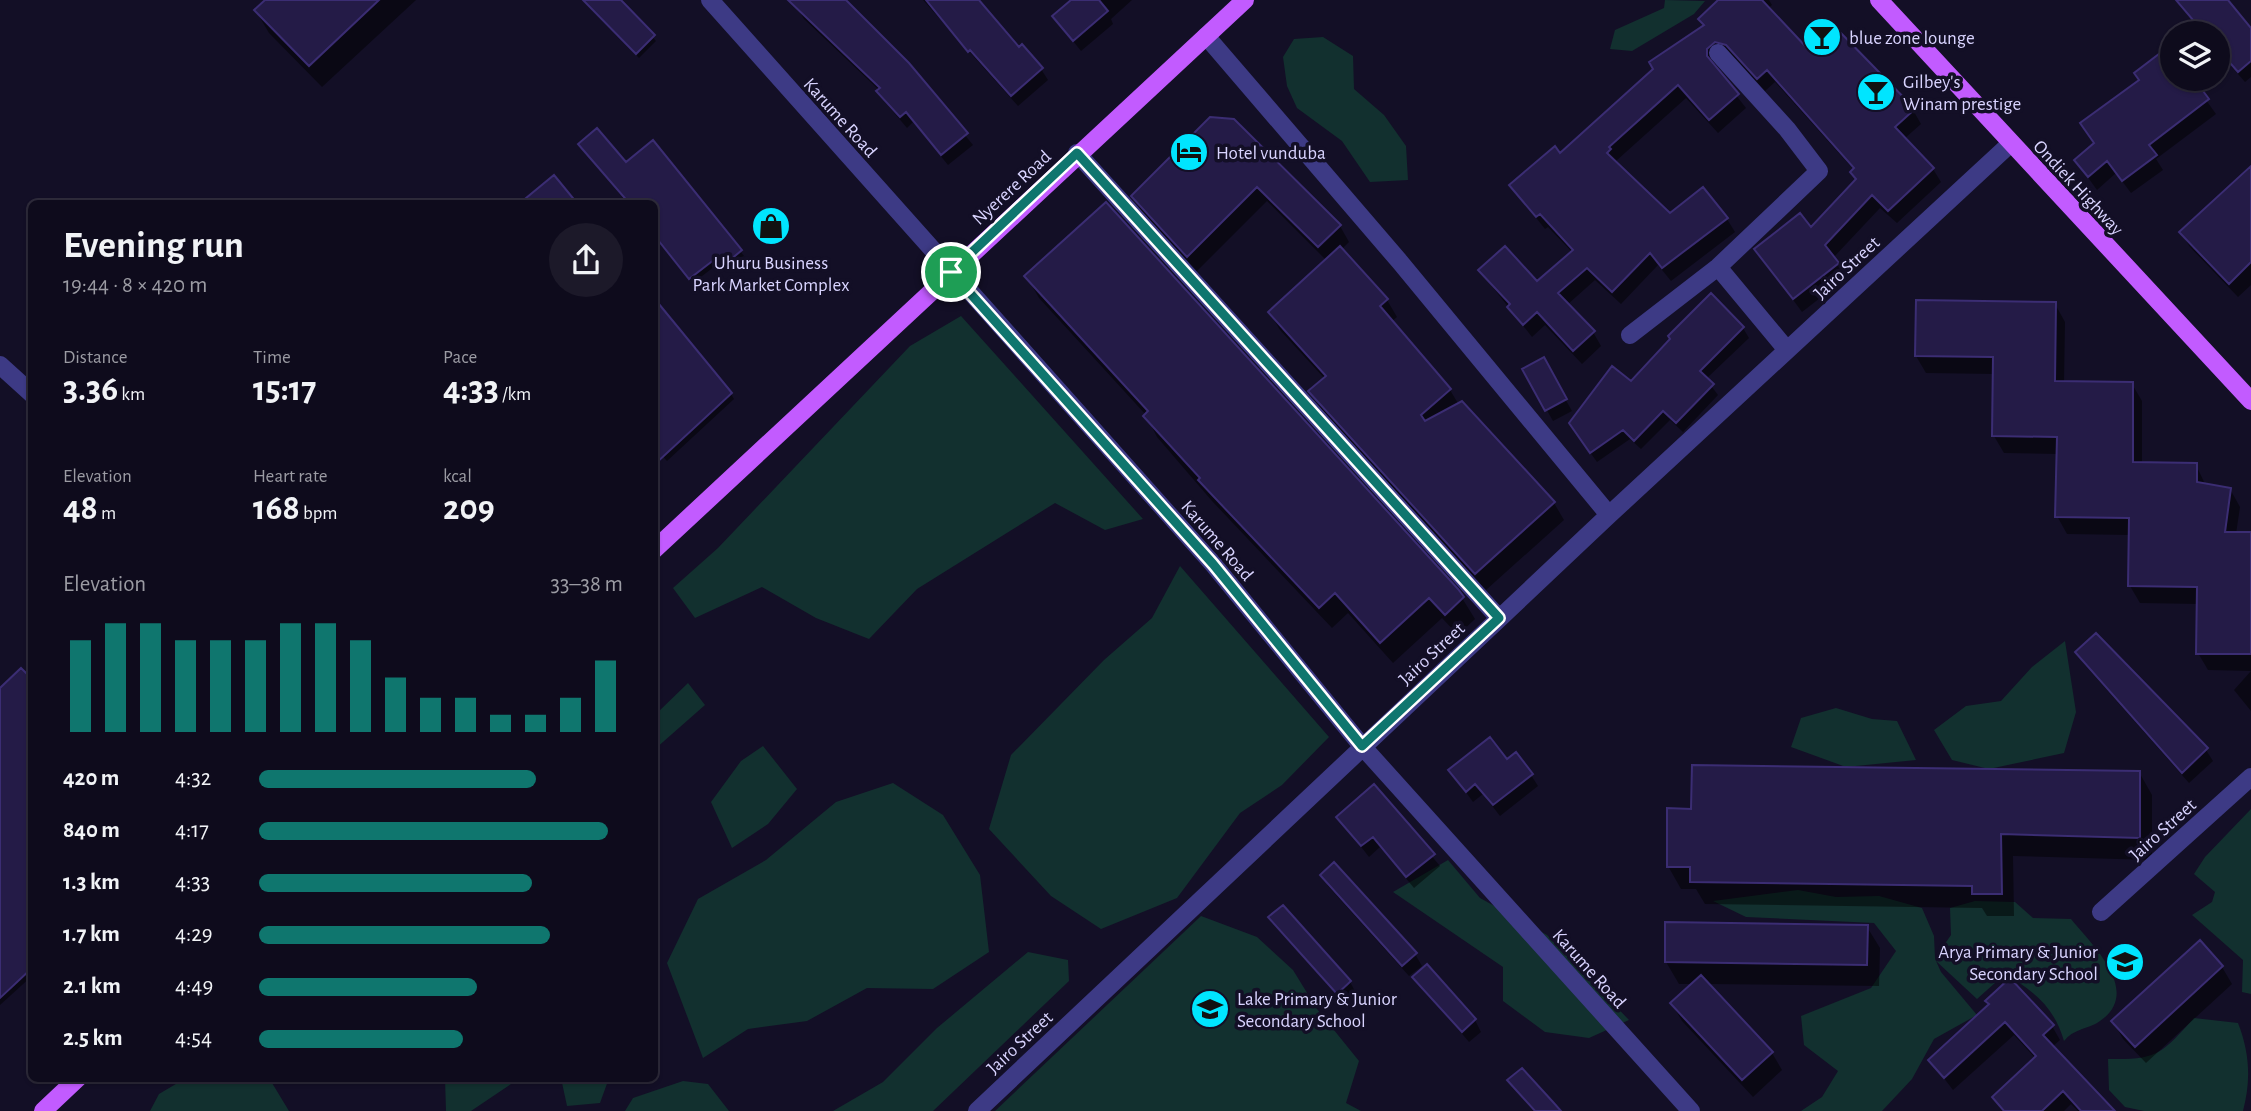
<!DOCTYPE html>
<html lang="en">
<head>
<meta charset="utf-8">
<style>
	:root { --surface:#0e0b1c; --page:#1c1929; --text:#f1f3f6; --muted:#9b9ba3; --line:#2e2b3b; --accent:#0f766e }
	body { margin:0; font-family:"Alegreya Sans",sans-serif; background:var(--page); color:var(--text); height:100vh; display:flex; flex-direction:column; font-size:26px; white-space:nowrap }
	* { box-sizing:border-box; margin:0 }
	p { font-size:23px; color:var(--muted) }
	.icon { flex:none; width:38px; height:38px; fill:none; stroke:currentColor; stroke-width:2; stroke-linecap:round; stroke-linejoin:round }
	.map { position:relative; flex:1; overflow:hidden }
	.drawer { position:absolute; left:28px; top:200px; width:630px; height:882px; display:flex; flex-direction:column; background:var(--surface); border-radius:10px; box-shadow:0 2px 5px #0004,0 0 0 2px var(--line) }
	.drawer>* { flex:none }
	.buttons { position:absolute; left:2160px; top:21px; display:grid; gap:14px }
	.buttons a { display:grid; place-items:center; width:70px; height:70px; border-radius:50%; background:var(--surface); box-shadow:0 2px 5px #0004,0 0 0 2px var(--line); font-size:35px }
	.pin { position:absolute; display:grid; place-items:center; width:60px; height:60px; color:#fff; margin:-30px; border:4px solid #fff; border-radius:50%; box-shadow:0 2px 7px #0007 }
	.round { display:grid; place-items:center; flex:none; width:74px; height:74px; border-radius:37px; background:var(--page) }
	.headline { display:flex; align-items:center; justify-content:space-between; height:119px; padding:0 35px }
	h1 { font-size:38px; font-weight:700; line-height:52px }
	.metrics { display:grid; grid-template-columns:repeat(3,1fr); gap:10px; height:119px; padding:7px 35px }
	.metrics div { display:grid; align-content:center }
	.metrics b { font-size:35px; font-weight:700 }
	.metrics small { font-size:19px; font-weight:400 }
	.metrics p { font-size:19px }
	.chart { height:196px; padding:14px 35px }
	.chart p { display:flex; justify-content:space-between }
	.chart svg { width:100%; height:126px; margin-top:7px; stroke:var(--accent); stroke-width:6 }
	ul { padding:0 35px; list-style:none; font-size:23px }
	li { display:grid; grid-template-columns:112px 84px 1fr; align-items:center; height:52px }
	li i { height:18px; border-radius:9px; background:var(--accent) }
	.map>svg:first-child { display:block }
	.green { fill:#12302f }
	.shadow { fill:#0007 }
	.building { fill:#241b47; stroke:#3b2d73; stroke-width:2 }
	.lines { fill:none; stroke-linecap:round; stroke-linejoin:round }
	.minor { stroke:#3d3a85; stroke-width:18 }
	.major { stroke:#c25bff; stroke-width:18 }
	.route-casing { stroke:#fff; stroke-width:14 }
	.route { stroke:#0f766e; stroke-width:9 }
	.labels { text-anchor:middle; stroke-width:7; stroke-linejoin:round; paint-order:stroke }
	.poi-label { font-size:19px; fill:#d9d4ff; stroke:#130f26; text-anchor:start }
	.street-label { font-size:19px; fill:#d9d4ff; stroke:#130f26 }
</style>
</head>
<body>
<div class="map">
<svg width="2251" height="1111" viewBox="0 0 2251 1111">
	<rect width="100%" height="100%" fill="#130f26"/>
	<path class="green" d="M1665,0l40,1 -11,13 -62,37 -22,-2 5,-19 49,-22z
		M1323,37l30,19 1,33 30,26 22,31 2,34 -38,2 -28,-41 -45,-33 -10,-22 -4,-29 11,-18z
		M961,316l182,203 -38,11 -50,-27 -138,86 -48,50 -53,-21 -54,-31 -67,31 -22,-30 45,-40 192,-202z
		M1180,566l149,171 -47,48 -42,28 -63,85 -76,31 -50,-33 -62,-67 22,-74 93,-95 48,-42z
		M2065,641l11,71 -12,41 -75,16 -37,-9 -18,-30 32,-24 35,-5 31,-34z
		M688,683l17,22 -50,44v-34z
		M1836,708l36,11 25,2 19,39 -70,7 -55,-20 10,-29z
		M763,746l34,43 -29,35 -36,24 -21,-46 30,-41z
		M893,783l50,32 37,60 9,77 -56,37 -66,-1 -60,33 -59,8 -45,29 -36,-95 31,-64 68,-39 70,-58z
		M2251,809v185l-9,-2 1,-32 -51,-45 20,-13 3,-10 -21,-18 11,-17z
		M1448,860l32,38 67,37 82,85 -40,18 -44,-6 -42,-31v-34l-110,-75z
		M1798,890l38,7 43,-1 43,12 12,28 1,22 16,-23 -1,-27 25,-7 40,1 18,16 38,1c24,29 73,75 26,104 -13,7 -23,6 -33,18 -10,-34 -29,-49 -59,-67l-28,25 -41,-38 5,11 36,43 -43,24 -22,40 -30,32h-81l21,-14 16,-26 -34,-26 -3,-29 70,-28 25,-37 -22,-28 -128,-6 -33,-16z
		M1201,916l56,21 36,33 24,39 42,52 -13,42 15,8h-366z
		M1028,952l40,8 1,21 -136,130h-100l50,-29 54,-54z
		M2194,1018l44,5c12,31 13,57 5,88h-99l-19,-4 -16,-17 -1,-31c50,1 53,-5 86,-41z
		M186,1078h83l20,33h-139l9,-17z
		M445,1078h75l-49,33h-25z
		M561,1078h48l-9,25 -33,3z
		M683,1081l25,3 21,27h-104l8,-13z"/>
	<path class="shadow" d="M267,0h149l-94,87 -53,-54 -13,-22z
		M583,0h36l37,41 -17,17z
		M797,0h50l10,14 50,50 66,81 -25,20 -35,-43 -6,6 -22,-26 -6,-12 -75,-71 -7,-12z
		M923,0h54l41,49 23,20 7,11 -30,26z
		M1074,0h58l-21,19 2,5 -32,27 -27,-34z
		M1721,0h48l3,5 -5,4 42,43 104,58 8,14 -17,15 29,30 8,13 -44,41 -17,-15 -47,50 13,20 -44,34 -46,-63 55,-20 46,-48 -5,-9 2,-2 -79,-88 -10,9 -29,-32 -13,-4 -9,12 32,41 -28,25 -32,-35 -70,63 54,55 57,3 8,13 -64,49 -13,-16 -37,39 -26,-24 -28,25 26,27 8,14 -19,18 -37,-39 -13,12 -52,-66 57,12 35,-31 -24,-25 -3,2 -34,-43 49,-31 144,-128 -4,-8z
		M2175,0h50l26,30v47l-6,5 -28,-32v-17h-14z
		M2172,79h19l25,35 -60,45 7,11 -32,23 -15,-20 -19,17 -21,-29 19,-16 -13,-21z
		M1211,119l129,107 9,16 -8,8 46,50 10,17 -6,5 59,68 9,15 95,98 10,17 -78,70 -165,-181 -10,-18 14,-12 -45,-49 -10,-17 57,-52 -60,-60 -70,70 -55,-59 -9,-16z
		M653,142l91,114 -18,15 -7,-8 -26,20 -39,-47v-33h-27l-43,-54 41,15z
		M2251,169v116l-13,12 -48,-50 -9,-14z
		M1027,277l435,321 13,21 -17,16 -16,-17 -49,45 -45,-50 -16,15 -120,-127 -55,-64 -11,-22 -107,-117z
		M2055,304l10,18 -1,61 68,1 10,17v63l54,1 10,21 24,3 10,18 -4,27h15v177l-17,-21 17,-19 -43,-1 -10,-17 1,-49 -59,-1 -10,-17v-51l-63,-1 -10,-18 1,-62 -54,-1 -10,-17 1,-62 -69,-1 -10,-17z
		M1743,328l6,10 -43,41 12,16 -35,37 -13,-12 -29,29 -11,-10 -33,23 -20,-28 55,-51z
		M1543,360l29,51 -19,10 -29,-51z
		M731,394l3,5 -67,62 -13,-14z
		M2096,635l110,115 7,11 -24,22 -105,-119 -7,-12z
		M32,669v307l-32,29v-315z
		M1507,761l24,14 7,11 -38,30 -17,-22 -10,8 -23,-32z
		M2139,772l13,23v65l-139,-4 1,60h-27l-5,-8 -277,-4 -9,-15h-15l-13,-23 24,-56z
		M1374,787l66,79 -26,22 -34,-41 -11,10 -31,-40z
		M1322,875l93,79 7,12 -13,10 -81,-90z
		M1270,918l80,64 6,11 -12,11z
		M1867,927l13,21 -1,38 -172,-2 65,69 10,17 -29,27 -71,-76 -10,-17 22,-20h-15l-13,-22z
		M2222,967l10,17 -86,79 -23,-24 -10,-18z
		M1414,977l61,43 6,12 -12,10z
		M1990,1006l62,20 8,14 -8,7 61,64h-35l-7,-7 -7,7h-62l-8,-13 42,-39 -22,-24 -61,55 -23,-30z
		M1510,1081l49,30h-26z"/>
	<path class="building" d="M265,0h114l-70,66 -55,-56z
		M583,0h38l34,35 -19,19z
		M788,0h58l63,63 59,70 -27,22 -35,-43 -6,5 -24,-26 4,-3z
		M926,0h53l40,47 3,-3 21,24 -32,28 -41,-46 -2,2z
		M1071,0h28l9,11 -35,30 -21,-25z
		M1718,0h44l47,50 26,-23 80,82 -20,18 39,41 -46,43 -16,-16 -47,50 14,18 -46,36 -39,-50 46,-36 11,14 45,-48 -6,-7 4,-4 -87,-98 -10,9 -31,-34 -11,-3 -8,7v7l32,38 -30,26 -31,-35 -69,62 2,2 -4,4 63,60 33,-26 25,31 -66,50 -12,-15 -38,39 -25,-24 -29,25 37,38 -22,20 -36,-39 -14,13 -16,-18 3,-3 -32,-34 27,-24 32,35 36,-31 -33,-36 -4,3 -27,-32 46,-39 5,7 93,-84 -4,-7 55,-37 -6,-6z
		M2176,0h52l23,28v33l-13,11 -21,-24v-15h-13z
		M2172,44v35h22l15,20 -60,46 8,10 -35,26 -15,-20 -19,16 -14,-17 20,-17 -14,-20 59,-43 -5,-7z
		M1210,117l24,2 107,106 -23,22 -61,-60 -70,70 -56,-61z
		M597,128l29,34 27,-22 89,110 -20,17 -7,-8 -26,20 -35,-44v-32h-25l-51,-59z
		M2251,166v96l-22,22 -50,-52z
		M554,175l23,28h-57z
		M1106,202l352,387 6,8 -19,18 -16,-17 -49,45 -45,-50 -16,15 -121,-128 2,-2 -57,-62 5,-5 -124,-135z
		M1340,246l48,53 -8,7 71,83 -30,26 4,6 37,-20 93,101 -80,72 -167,-183 18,-15 -58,-64z
		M1711,293l33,34 -44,44 14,13 -38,39 -13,-12 -29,30 -11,-11 -33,23 -21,-30 43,-57 19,15 39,-42 -2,-3z
		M654,298l78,95 -78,72z
		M1916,300l140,2 -1,79 78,1v80l64,1v19l34,6 -6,44h26v122h-55l1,-67 -69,-1 1,-68 -74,-1 2,-80 -65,-1 1,-79 -78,-1z
		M1544,357l23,42 -22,12 -23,-42z
		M2096,633l112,115 -26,25 -107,-121z
		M21,668l11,11v289l-32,30v-310z
		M1490,737l17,22 9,-7 17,22 -40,31 -18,-21 -9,8 -18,-22z
		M1692,765l448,6v67l-139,-4 1,60h-30v-8l-282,-4v-15h-23v-59l24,1z
		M1374,784l61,70 -29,23 -33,-40 -12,9 -25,-29z
		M1334,862l83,91 -15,13 -82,-91z
		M1283,905l68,76 -14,13 -69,-77z
		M1665,922l203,3 -1,40 -202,-3z
		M2200,940l23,26 -88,81 -24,-26z
		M1427,964l49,55 -14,13 -50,-55z
		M1701,975l72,77 -31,28 -72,-77z
		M2010,978l44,47 -11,10 72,76h-34l-18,-20 -21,20h-38l-12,-14 44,-41 -31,-34 -61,56 -16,-18 61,-56 -4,-3z
		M1522,1068l31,34 8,9h-26l-28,-31z"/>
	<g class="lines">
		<path class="minor" d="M710,0l503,564 149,182 329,365
			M1206,36l194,226 209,253
			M1077,153l422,465
			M1718,267l69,83
			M1630,335l88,-68 101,-96 -32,-42 -69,-76
			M0,365l32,29
			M2101,912l150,-135
			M977,1111l632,-596 401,-371"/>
		<path class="major" d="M1879,0l372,401
			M654,550l591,-550
			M43,1111l35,-33"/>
	</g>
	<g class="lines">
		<defs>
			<path id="route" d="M1077,153l422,465 -137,128 -149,-182 -262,-292z"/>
		</defs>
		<use href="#route" class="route-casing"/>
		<use href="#route" class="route"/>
	</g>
	<defs>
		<symbol id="bar-disc" viewBox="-11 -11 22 22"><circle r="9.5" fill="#00e5ff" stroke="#130f26"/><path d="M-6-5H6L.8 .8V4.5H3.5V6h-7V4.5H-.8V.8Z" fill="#111"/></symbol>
		<symbol id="hotel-disc" viewBox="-11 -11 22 22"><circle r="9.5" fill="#00e5ff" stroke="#130f26"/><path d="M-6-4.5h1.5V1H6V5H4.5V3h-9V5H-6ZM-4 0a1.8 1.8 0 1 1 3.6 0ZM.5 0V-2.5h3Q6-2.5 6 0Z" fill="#111"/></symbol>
		<symbol id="shop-disc" viewBox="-11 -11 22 22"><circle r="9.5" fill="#00e5ff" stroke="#130f26"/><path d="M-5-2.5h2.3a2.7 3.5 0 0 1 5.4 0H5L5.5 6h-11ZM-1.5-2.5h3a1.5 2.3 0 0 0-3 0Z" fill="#111"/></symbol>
		<symbol id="school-disc" viewBox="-11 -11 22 22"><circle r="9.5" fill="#00e5ff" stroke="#130f26"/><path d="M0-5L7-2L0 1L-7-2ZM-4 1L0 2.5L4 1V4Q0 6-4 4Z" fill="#111"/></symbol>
	</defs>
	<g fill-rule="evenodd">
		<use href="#bar-disc" x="1800" y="15" width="44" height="44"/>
		<use href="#bar-disc" x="1854" y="70" width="44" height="44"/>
		<use href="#hotel-disc" x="1167" y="130" width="44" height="44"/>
		<use href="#shop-disc" x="749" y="204" width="44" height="44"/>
		<use href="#school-disc" x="2103" y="940" width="44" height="44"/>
		<use href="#school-disc" x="1188" y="987" width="44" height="44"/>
	</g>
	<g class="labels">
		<g class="poi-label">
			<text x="1849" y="44">blue zone lounge</text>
			<text x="1903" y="88">Gilbey's<tspan x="1903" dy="22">Winam prestige</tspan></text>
			<text x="1216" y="159">Hotel vunduba</text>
			<text x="771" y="269" text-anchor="middle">Uhuru Business<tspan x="771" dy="22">Park Market Complex</tspan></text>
			<text x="2098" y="958" text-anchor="end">Arya Primary &amp; Junior<tspan x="2098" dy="22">Secondary School</tspan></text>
			<text x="1237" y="1005">Lake Primary &amp; Junior<tspan x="1237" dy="22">Secondary School</tspan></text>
		</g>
		<g class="street-label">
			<text transform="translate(841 117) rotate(48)" y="7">Karume Road</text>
			<text transform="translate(1011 187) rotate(-43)" y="7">Nyerere Road</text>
			<text transform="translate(2079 187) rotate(47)" y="7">Ondiek Highway</text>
			<text transform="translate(1846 267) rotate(-43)" y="7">Jairo Street</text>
			<text transform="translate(1218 540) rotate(49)" y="7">Karume Road</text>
			<text transform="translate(1431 653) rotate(-43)" y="7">Jairo Street</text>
			<text transform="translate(2162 829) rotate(-42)" y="7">Jairo Street</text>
			<text transform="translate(1590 968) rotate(48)" y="7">Karume Road</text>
			<text transform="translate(1019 1042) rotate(-43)" y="7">Jairo Street</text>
		</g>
	</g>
</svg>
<div class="buttons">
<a><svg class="icon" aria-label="layers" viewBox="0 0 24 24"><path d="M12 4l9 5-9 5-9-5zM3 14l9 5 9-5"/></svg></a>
</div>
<div class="pin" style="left:951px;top:272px;background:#1e9e55"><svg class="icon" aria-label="arrive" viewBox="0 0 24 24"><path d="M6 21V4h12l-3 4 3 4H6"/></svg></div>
<section class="drawer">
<div class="headline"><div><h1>Evening run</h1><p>19:44 · 8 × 420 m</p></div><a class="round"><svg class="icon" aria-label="share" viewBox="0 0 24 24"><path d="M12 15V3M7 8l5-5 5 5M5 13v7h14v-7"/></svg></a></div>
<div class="metrics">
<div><p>Distance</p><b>3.36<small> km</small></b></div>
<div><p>Time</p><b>15:17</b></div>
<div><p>Pace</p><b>4:33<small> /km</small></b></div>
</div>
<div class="metrics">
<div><p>Elevation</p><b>48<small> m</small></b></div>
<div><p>Heart rate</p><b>168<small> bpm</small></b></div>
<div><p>kcal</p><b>209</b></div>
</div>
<div class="chart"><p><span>Elevation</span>33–38 m</p>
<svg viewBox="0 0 160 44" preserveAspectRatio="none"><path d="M5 44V12M15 44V6M25 44V6M35 44V12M45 44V12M55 44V12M65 44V6M75 44V6M85 44V12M95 44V25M105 44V32M115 44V32M125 44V38M135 44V38M145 44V32M155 44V19"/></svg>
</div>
<ul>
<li><b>420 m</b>4:32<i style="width:76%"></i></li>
<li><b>840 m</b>4:17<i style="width:96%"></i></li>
<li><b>1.3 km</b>4:33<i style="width:75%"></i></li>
<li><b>1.7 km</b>4:29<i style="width:80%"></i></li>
<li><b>2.1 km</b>4:49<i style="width:60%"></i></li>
<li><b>2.5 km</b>4:54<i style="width:56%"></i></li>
</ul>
</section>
</div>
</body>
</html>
